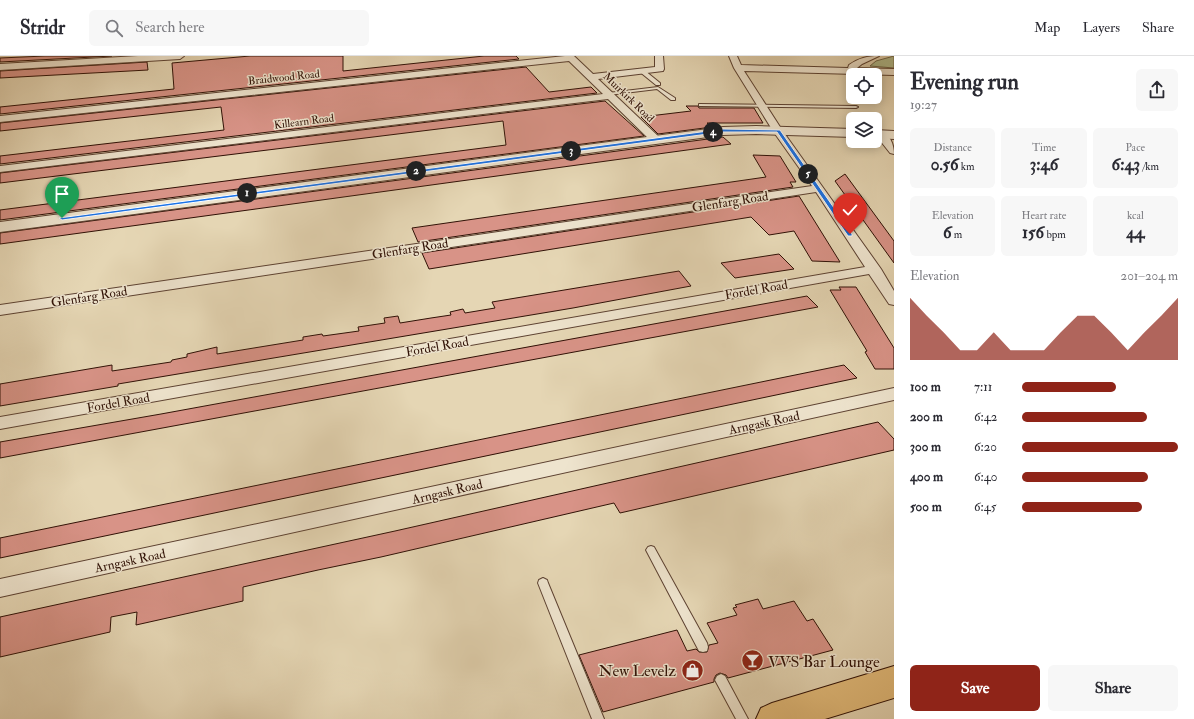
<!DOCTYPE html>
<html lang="en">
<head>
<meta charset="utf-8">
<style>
	:root { --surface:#fff; --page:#f7f7f7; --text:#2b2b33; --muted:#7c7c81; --line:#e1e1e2; --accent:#8f2418 }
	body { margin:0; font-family:"IM FELL Double Pica",serif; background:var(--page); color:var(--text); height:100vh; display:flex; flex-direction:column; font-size:15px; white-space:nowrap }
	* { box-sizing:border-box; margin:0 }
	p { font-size:13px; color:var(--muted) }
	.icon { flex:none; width:22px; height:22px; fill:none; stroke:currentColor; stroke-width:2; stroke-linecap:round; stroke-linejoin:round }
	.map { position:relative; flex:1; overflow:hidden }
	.sheet { display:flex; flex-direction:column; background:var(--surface); width:300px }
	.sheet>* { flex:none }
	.controls { position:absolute; left:846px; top:12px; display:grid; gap:8px }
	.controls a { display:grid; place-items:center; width:36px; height:36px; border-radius:6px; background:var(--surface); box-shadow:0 2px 10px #0003; font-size:20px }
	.pin { position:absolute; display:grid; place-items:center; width:34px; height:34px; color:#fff; margin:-41px -17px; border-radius:50% 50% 50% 0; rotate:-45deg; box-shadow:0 0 4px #0007 }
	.pin .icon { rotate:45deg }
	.km { position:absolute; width:20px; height:20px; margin:-10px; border-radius:50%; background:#222; color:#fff; font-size:11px; line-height:20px; text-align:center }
	.round { display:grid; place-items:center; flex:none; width:42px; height:42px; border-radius:6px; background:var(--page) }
	.overview { display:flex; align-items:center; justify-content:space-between; height:68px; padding:0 16px }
	h1 { font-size:22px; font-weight:800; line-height:30px }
	.stats { display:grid; grid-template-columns:repeat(3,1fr); gap:6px; height:68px; padding:4px 16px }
	.stats div { display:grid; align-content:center; border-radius:6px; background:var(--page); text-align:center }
	.stats b { font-size:17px; font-weight:800 }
	.stats small { font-size:11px; font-weight:400 }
	.stats p { font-size:11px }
	.chart { height:112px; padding:8px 16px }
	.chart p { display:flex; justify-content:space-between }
	.chart svg { width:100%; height:72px; margin-top:4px; fill:var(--accent); opacity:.7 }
	.button { display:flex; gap:8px; margin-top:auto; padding:8px 16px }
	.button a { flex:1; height:46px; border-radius:6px; background:var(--accent); color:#fff; font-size:16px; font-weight:800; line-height:46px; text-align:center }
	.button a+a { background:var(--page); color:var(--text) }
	ul { padding:0 16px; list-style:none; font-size:13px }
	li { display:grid; grid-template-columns:64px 48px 1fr; align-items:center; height:30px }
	li i { height:10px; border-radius:5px; background:var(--accent) }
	header { display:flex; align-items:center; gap:24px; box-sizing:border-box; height:56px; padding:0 20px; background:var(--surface); border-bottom:1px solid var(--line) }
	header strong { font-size:19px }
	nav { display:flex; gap:22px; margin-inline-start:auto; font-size:14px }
	.search { width:280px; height:36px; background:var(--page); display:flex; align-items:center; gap:10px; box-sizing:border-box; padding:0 14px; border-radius:6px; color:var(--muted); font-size:15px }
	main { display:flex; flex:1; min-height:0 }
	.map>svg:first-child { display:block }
	.green { fill:#b1be90; stroke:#70684b }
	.building { fill:#d89387; stroke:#301106 }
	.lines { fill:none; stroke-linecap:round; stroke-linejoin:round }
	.service-casing { stroke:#5d4232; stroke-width:2 }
	.minor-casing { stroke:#5d4232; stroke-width:2 }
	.tertiary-casing { stroke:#5d4232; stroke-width:2 }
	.trunk-casing { stroke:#301106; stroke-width:2 }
	.service { fill:#eee4ce; fill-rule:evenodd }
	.minor { fill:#eee4ce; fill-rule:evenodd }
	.tertiary { fill:#eee4ce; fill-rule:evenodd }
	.trunk { fill:#e2bb7a; fill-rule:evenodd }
	.route { fill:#1a73e8; stroke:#fff }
	.labels { text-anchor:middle; stroke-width:3; stroke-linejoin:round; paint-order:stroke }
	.far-street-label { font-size:11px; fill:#301106; stroke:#eee4ce }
	.street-label { font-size:13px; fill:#301106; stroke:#eee4ce }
	.near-poi-label { font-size:16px; fill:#301106; stroke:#eee4ce; text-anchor:start }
</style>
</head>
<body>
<header>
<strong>Stridr</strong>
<div class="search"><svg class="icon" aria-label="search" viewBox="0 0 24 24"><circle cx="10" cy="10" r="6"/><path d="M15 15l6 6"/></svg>Search here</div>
<nav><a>Map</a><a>Layers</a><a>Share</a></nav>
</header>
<main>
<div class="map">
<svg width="894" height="663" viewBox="0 0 894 663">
	<rect width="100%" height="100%" fill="#e5d6b4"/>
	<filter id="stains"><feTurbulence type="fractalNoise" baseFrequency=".005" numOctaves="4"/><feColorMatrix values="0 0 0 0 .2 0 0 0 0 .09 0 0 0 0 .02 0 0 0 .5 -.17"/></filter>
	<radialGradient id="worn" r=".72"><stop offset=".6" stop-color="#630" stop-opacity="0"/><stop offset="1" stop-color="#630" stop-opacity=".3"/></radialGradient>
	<path class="green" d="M894,0v12l-24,-2 6,-5z"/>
	<path class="building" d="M45,0h67l-112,6v-4z
		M250,0h93v15l141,-15h32l3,3 -519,55v-7l174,-18 -2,-26z
		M147,6l1,8 -148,8v-7z
		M526,11l23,25 42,-5 6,6 -597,71v-8l224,-26 -3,-23 -221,24v-8z
		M605,45l39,35 -644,84v-10l506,-65 -3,-24 -503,62v-10z
		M686,50h12l1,2h55l9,15h-56l5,4 -54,7 -17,-17 50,-6z
		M723,81l8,7 -731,100v-11z
		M753,99l27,1 16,26h-6l3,5 -375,55 -6,-14 354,-51z
		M845,118l49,67v22l-59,-82z
		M799,140l41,66 -28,-1 -18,-30 -25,4 -18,-18 -322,52 -7,-16z
		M779,198l15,15 -59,9 -14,-15z
		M679,215l12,15 -118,22 -455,76v2l-118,20v-22l112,-19v6l59,-9 1,-2 15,-3v-3l30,-7v7l86,-14v-3l19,-3 1,2 36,-5 -1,-4 27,-4 -1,-5 14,-2 2,7 31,-5 20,-3 -1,-3 13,-3 2,4 30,-5 -3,-6z
		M839,231h17l38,61v21h-19l-10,-17 2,-1 -37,-61h11z
		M807,240l11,11 -818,151v-16l161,-28z
		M844,309l13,13 -857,180v-20z
		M878,366l16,17v11l-274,63 -6,-10 -233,54 -63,13 -75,17v14l-107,24 1,-13 -26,5 -1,15 -110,25v-40l395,-86z
		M758,543l5,10 31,-8 13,20 6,-2 20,31 -105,28 -2,-3 -6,-2 -4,2 -2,4v3l-111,30 -24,-57 98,-25 10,21 9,-2 3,3h8l2,-7 9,-2 -11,-20 30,-8 -4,-7 4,-1 -2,-2z"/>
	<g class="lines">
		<defs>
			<path id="service" d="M640,14h4l16,13v2h-4l-16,-13z
				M658,31l17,11v2h-4l-14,-11 -49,6 -2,-1 2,-1z
				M699,48l157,2 2,1 -2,1 -155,-2h-2z
				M651,490l3,1 53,96 1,4 -1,4 -4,1 -4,-1 -53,-101 2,-3z
				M543,522l4,2 1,3 56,136h-12l-54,-136 1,-3z
				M721,618l4,2 23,43h-12l-21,-39 2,-4z"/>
			<path id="minor" d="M138,0h46l-4,3 -180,11v-6z
				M565,0h9l19,18 62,-7v-11h8l1,13 -1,2 -65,8 61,58 1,2 -1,2h-8l-43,-42 -608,73v-6l603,-72 -34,-33 -569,61v-6z
				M729,0h8l4,9 107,3 1,-3c10,-7 18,-9 30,-9l-17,8 -5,4 37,1v6l-150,-4 38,59 99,139 13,22v14l-5,-1 -20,-30 -869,155v-12l865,-150 -49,-75 -816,123v-10l812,-119 -39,-55 -39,-63z
				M880,75c10,2 14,14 14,23l-4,-1 -15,-19 1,-2z
				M894,332v12l-894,197v-18z"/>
			<path id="tertiary" d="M756,70l97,3v8l-97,-3 -33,1 -723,97v-10l723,-95z
				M875,74l19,1v8l-19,-1z"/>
			<path id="trunk" d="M894,610v32l-69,21h-69l5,-11 11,-5z"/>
		</defs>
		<use href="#service" class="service-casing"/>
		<use href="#minor" class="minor-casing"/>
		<use href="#tertiary" class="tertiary-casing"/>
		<use href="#trunk" class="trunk-casing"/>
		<use href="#service" class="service"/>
		<use href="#minor" class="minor"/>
		<use href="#tertiary" class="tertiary"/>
		<use href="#trunk" class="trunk"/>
	</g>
	<path class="route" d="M723,73l57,1 72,104v2h-4l-71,-104h-54l-661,88 -3,-2z"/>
	<defs>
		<symbol id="bar-disc" viewBox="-11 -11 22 22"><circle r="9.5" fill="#8f2418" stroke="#eee4ce"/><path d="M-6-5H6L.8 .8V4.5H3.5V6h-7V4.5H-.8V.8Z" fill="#fff"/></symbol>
		<symbol id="shop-disc" viewBox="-11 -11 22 22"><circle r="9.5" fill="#8f2418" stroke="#eee4ce"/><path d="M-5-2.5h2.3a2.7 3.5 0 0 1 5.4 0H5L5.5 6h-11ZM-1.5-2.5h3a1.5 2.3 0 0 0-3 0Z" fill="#fff"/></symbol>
	</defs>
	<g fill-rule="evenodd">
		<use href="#bar-disc" x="740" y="592" width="25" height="25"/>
		<use href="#shop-disc" x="680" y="602" width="25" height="25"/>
	</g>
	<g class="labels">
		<g class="far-street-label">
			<text transform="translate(284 21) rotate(-6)" y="4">Braidwood Road</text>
			<text transform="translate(629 41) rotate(44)" y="4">Muirkirk Road</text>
			<text transform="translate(304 65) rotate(-7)" y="4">Killearn Road</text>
		</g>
		<g class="street-label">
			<text transform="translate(730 145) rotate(-9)" y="5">Glenfarg Road</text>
			<text transform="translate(410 192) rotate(-9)" y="5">Glenfarg Road</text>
			<text transform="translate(756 233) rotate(-10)" y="5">Fordel Road</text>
			<text transform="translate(89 240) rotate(-9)" y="5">Glenfarg Road</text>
			<text transform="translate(437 290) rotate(-10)" y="5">Fordel Road</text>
			<text transform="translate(118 346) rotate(-10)" y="5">Fordel Road</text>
			<text transform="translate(764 366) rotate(-12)" y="5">Arngask Road</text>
			<text transform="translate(447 435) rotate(-13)" y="5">Arngask Road</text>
			<text transform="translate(130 504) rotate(-12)" y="5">Arngask Road</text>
		</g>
		<g class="near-poi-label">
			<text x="768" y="611">VVS Bar Lounge</text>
			<text x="676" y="620" text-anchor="end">New Levelz</text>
		</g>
	</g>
	<rect width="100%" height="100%" filter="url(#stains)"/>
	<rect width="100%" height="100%" fill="url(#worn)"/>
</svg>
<div class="controls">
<a><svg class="icon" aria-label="locate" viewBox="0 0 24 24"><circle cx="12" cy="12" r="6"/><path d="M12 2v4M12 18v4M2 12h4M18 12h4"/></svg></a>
<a><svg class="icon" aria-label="layers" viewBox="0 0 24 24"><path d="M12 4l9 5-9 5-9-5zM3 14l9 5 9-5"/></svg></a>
</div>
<div class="pin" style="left:62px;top:162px;background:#1e9e55"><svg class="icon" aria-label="arrive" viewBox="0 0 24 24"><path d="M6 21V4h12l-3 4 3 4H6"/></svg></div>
<div class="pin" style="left:850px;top:178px;background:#d93025"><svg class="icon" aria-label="check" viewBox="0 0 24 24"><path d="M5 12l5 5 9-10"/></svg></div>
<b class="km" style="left:247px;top:137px">1</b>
<b class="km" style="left:416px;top:115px">2</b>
<b class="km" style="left:571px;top:95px">3</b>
<b class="km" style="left:713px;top:76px">4</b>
<b class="km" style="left:808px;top:118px">5</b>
</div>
<section class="sheet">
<div class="overview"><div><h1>Evening run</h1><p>19:27</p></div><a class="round"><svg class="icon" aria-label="share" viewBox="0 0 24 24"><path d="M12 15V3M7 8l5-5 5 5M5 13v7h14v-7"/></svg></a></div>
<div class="stats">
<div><p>Distance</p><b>0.56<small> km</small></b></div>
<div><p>Time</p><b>3:46</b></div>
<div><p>Pace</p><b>6:43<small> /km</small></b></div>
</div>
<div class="stats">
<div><p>Elevation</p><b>6<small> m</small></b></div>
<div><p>Heart rate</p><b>156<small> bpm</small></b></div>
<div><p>kcal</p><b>44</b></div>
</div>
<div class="chart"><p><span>Elevation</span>201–204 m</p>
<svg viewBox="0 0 160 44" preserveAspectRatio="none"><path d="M0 44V6L10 17L20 27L30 38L40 38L50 27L60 38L70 38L80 38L90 27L100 17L110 17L120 27L130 38L140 27L150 17L160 6V44z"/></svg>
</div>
<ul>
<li><b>100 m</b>7:11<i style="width:60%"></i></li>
<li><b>200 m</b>6:42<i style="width:80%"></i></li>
<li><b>300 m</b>6:20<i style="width:100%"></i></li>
<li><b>400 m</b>6:40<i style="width:81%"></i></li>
<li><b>500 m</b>6:45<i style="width:77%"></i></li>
</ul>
<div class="button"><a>Save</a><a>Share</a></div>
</section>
</main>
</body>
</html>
